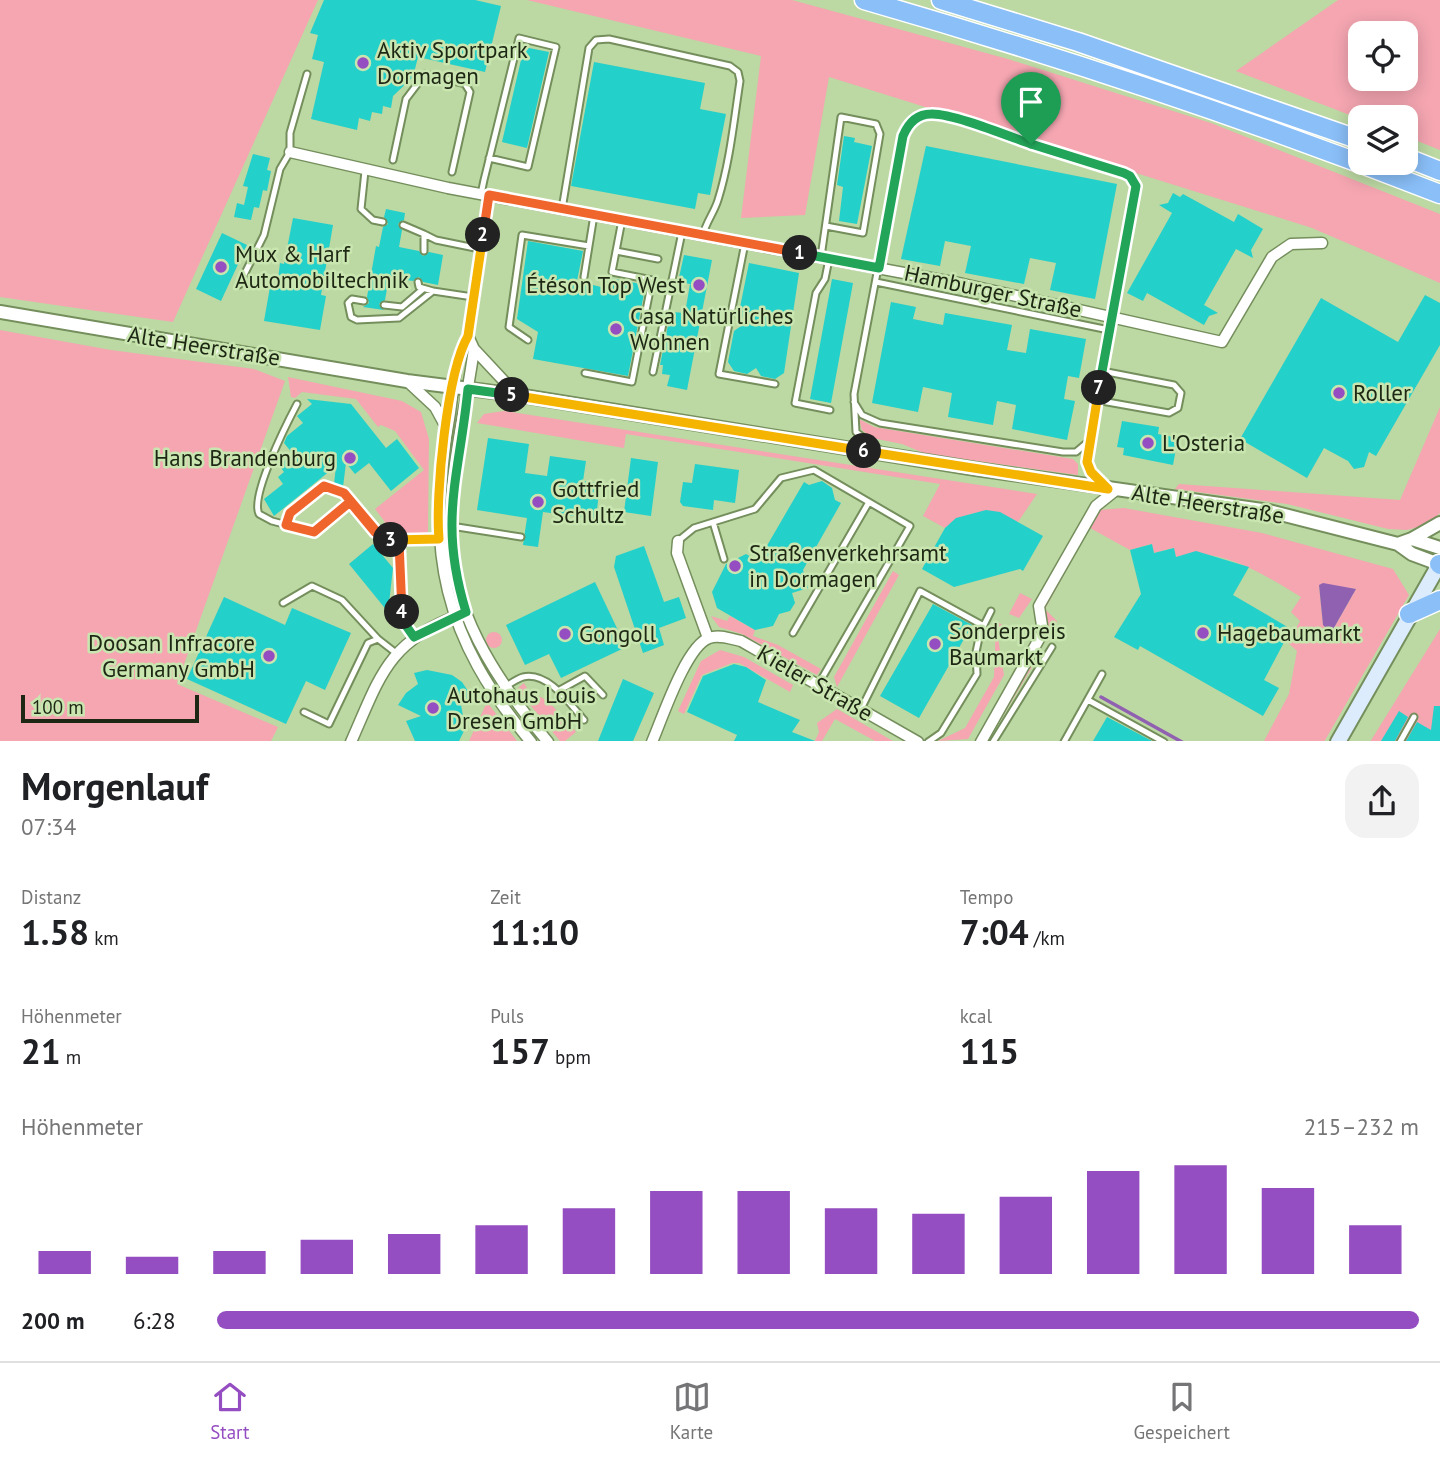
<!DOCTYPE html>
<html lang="de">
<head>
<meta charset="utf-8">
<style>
	:root { --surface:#fff; --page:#f2f2f2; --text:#202124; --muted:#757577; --line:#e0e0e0; --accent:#954ec1 }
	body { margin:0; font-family:"PT Sans",sans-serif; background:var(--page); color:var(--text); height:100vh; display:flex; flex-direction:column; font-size:26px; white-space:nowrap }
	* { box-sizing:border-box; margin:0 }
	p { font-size:23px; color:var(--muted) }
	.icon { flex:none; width:38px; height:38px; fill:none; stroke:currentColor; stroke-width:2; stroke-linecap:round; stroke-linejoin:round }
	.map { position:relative; height:741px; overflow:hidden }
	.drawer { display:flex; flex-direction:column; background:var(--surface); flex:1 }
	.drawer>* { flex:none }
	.buttons { position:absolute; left:1348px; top:21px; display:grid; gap:14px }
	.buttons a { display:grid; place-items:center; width:70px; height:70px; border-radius:14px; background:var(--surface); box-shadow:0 4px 18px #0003; font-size:35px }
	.scale { position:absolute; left:21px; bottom:18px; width:178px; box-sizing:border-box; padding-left:7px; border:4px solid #1d2713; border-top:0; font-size:19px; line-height:24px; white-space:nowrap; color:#1d2713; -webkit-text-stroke:5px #c9e5b0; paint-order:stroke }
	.pin { position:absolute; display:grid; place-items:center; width:60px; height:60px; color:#fff; margin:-72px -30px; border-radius:50% 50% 50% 0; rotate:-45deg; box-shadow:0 0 7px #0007 }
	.pin .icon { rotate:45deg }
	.km { position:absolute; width:35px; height:35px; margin:-18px; border-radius:50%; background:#222; color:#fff; font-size:19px; line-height:35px; text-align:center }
	.round { display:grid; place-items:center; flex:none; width:74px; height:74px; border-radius:21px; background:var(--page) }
	.overview { display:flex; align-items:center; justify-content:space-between; height:119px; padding:0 21px }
	h1 { font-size:38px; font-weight:700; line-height:52px }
	.stats { display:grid; grid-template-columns:repeat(3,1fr); gap:10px; height:119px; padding:7px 21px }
	.stats div { display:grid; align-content:center }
	.stats b { font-size:35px; font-weight:700 }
	.stats small { font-size:19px; font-weight:400 }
	.stats p { font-size:19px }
	.chart { height:196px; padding:14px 21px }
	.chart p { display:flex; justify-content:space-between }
	.chart svg { width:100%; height:126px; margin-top:7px; stroke:var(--accent); stroke-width:6 }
	ul { padding:0 21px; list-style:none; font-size:23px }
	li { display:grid; grid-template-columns:112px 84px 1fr; align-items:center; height:52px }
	li i { height:18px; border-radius:9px; background:var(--accent) }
	.tabs { display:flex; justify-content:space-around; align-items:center; height:98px; border-top:2px solid var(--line); background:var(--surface); font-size:19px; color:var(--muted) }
	.tabs a { display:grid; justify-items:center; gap:4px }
	.tabs .current { color:var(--accent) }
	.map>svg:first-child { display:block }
	.green { fill:#f5a6b1; fill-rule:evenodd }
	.water { fill:#9161b1 }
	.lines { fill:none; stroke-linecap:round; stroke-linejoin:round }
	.stream { stroke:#9161b1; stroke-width:3.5 }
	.building { fill:#23d0ca }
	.service-casing { stroke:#748e5c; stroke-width:9 }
	.minor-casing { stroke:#748e5c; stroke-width:13 }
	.tertiary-casing { stroke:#748e5c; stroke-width:16 }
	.secondary-casing { stroke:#748e5c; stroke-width:18 }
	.motorway-casing { stroke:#fff; stroke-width:21 }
	.service { stroke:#fff; stroke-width:5 }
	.minor { stroke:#fff; stroke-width:10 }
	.tertiary { stroke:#fff; stroke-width:12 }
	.secondary { stroke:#dcecfd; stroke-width:14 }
	.motorway { stroke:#8abff8; stroke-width:18 }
	.split-1-casing { stroke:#fff; stroke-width:14 }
	.split-2-casing { stroke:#fff; stroke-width:14 }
	.split-3-casing { stroke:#fff; stroke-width:14 }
	.split-4-casing { stroke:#fff; stroke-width:14 }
	.split-5-casing { stroke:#fff; stroke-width:14 }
	.split-6-casing { stroke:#fff; stroke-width:14 }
	.split-7-casing { stroke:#fff; stroke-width:14 }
	.split-8-casing { stroke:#fff; stroke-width:14 }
	.split-1 { stroke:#22a559; stroke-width:9 }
	.split-2 { stroke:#f0652b; stroke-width:9 }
	.split-3 { stroke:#f5b400; stroke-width:9 }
	.split-4 { stroke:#f0652b; stroke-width:9 }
	.split-5 { stroke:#22a559; stroke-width:9 }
	.split-6 { stroke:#f5b400; stroke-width:9 }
	.split-7 { stroke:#f5b400; stroke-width:9 }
	.split-8 { stroke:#22a559; stroke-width:9 }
	.poi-dot { fill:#954ec1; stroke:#c9e5b0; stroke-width:2.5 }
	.labels { text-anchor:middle; stroke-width:5; stroke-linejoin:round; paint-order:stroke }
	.poi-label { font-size:23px; fill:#1d2713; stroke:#c9e5b0; text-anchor:start }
	.street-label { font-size:23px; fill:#1d2713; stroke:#c9e5b0 }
</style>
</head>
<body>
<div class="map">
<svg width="1440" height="742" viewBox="0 0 1440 742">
	<rect width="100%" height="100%" fill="#bcd8a3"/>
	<path class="green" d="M0,0h318l-145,322 -173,-25z
		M527,0h265l216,59 203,64 229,91v69l-128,-55 -483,-151 -24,138 -64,3 20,-162z
		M1338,0h102v150l-35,-14v-19l-45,2 -124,-48zM1360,33h45v46h-45z
		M0,330l111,20 143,19 31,12 -108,303 101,43 -7,14h-271z
		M288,377l114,24 19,11 8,27 -1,94 -26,4 -23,-9 6,-6 -10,-13 49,-39 -29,-39 -14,-6 -3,2 -22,-28 -54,-7 -7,6 -4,-1z
		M1440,407v106l-11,11 -22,6 -19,-1 -101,-25 -112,-15 4,-5 221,16z
		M504,411l533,83 -19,28c-26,-14 -50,-14 -73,6l-22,-12 17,-32 -314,-50 -2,14 -147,-25 7,-9z
		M859,419l15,8 199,32 5,5v11l-152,-21 -24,-10 -30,-6 -10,-8z
		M1124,508l138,25 131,36 16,26 -85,147 -60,-1 25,-47 8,-43 -9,-8 12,-22 -9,-9 10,-15c-37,-22 -81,-52 -125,-40l-3,-9 -19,5 -3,-9 -21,6 -40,-22 -45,81 12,12 -6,20 -5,-3 2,-8 -5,-24 55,-96zM1319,585l37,4 -25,44 -8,-8z
		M893,571l6,4 -62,112 -3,-10z
		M1020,593l12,6 -13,19 -10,-4z
		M711,616l16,5 3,-5 25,14 -2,6 25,9 43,24 -4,6 -75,-41 -23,-7z
		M996,621l8,5 -6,12 6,37 -36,64 -30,2 27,-13 29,-51z
		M1440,629v112l-70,1z
		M486 640a8 8 0 1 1 16 0a8 8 0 1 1-16 0Z
		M720,650l24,7 49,28 -3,7 -51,-29h-7l-30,12 -18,39 -6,-3 23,-50z
		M1037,653l6,2 -6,11 -5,1 -44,74z
		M524,683l4,7 20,11 28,31 -11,9h-5l-43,-52z
		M487,702l30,39h-48z
		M837,709l56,32h-18l-40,-22 -13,22h-7l4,-9 -2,-9z"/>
	<path class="water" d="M1323,583l33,6 -25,44 -8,-8 -4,-40z"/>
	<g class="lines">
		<path class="stream" d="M1101,697l81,45"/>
	</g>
	<path class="building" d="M324,0h151l26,6 -16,66 -67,-15 -5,20 -20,19 -2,12 -8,-2 -1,8 -10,-2 -2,9 -11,-3 -2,12 -46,-11 13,-57 -12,-3 6,-24 -8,-2z
		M524,47l25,5 -22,96 -25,-6z
		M594,62l111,21 -5,26 26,5 -16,81 -12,-2 -3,16 -124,-23z
		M844,136l11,2 -1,4 18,4 -15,78 -18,-3 4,-34 -6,-2z
		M926,146l191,38 -22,115 -45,-9 6,-27 -26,-5 -6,26 -59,-11 6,-27 -26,-5 -5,25 -39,-7z
		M253,154l17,4 -3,12 4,1 -4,20 -4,-1 -4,18 -5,-1 -3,13 -17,-3 3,-14 7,2 4,-18 -5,-1z
		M1173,193l7,4 3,-3 51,28 4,-8 25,15 -12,21 2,8 -17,-9 -32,56 14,8 -9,3 -5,9 -57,-32 -4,8 -16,-8 45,-80 -13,-8 9,-2z
		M386,209l19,4 -1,7 -6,4 4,6 -3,17 20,4 4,5 6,-4 14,3 -5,30 -15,-3 -4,-5 -6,4 -24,-4 -4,23 -6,4 5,6 -21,-3 6,-4 -2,-6 9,-51 3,1 4,-20 5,-3 -4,-7z
		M293,218l40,7 -12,70 5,1 -6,34 -56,-9 6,-34 7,1 3,-25 4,1z
		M222,233l25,12 -26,56 -25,-12z
		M528,241l55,10 -6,30 24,6 4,-10 31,6 9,5 -17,88 -95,-17 5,-27 -21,-13z
		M684,255l28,5 -25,130 -20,-4 3,-11 -8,-1 1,-9h-3l9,-45 4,-8 12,1 5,-29 -12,-2z
		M749,263l50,10 -15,100 -9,6 -14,-3 -5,-8 -9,6 -13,-3 -6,-9 6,-31 17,-12 -13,-2z
		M832,279l21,4 -22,120 -21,-4z
		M1425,295l15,8v42l-64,111 -7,-4 -5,15 -10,2 -6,-8 -24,-13 -17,30 -67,-39 81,-141 77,44z
		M891,302l25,5 -3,12 30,6 2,-12 67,12 -5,25 19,3 4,-24 56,10 -7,39 -11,-2 -4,23 11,2 -8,39 -55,-11 4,-24 -9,-2 -10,-2 -4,24 -45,-8 4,-24 -29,-6 -5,25 -46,-9z
		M307,399l44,5 35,44 11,-9 22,29 -28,23 -22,-28 -14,11 -9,-11 -3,24 -9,-3 2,-18 -62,50 -10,-17 19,-15 -5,-7 6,-5 -5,-7 14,-11 -9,-11 3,-7 16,-13 -6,-7 15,-12z
		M1122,421l37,6 -1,7 20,4 -5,27 -50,-10 1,-7 -7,-1z
		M488,438l41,6 -4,29 22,3 3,-20 36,5 -3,20 17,2 -4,36 -53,-7 -5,35 -15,-2 4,-27 -50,-8z
		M631,458l27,4 -7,54 -27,-4z
		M695,464l44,6 -4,33 -21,-3 -1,10 -30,-4 -3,-4 3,-20 9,1z
		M822,481l10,7 3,12 6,3 -38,67 5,18 -16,5 3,10 -5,8 -11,3 -6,12 -18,4 -38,-22 -5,-16 14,-28 20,-10 12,7 46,-79 5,3z
		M986,510l14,2 43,24 -20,35 -3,-2 -66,18 -32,-18 23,-41 11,-10z
		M373,544l20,24 -5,44 -39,-48z
		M1152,544l2,9 20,-5 2,9 20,-6 53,16 -16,28 58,34 -27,51 15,8 -16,28 -123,-70 -2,4 -24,-13 27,-43 -11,-44z
		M644,546l20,56 15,-5 7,21 -27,10 5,17 -21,8 -29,-86 2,-11z
		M595,582l29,61 -2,6 -61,29 -12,-24 -24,11 -19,-40z
		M224,597l61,28 7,-17 59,25 -26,57 -19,-9 -20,43 -99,-45z
		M933,604l39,21 -53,93 -39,-22z
		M734,664l12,3 20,13 -8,22 42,18 -8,12 23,9h-81l3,-6 -50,-23 16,-36z
		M427,670l25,5 10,7 12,18 -13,5 2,11 -3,14 4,1 -5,10h-44l-9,-20 15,-5 -23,-11 8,-12 12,-9 -4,-11z
		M623,679l31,14 -21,48h-35z
		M1434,706h6v35h-34l11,-19 14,8z
		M1399,711l9,6 -13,24h-14z
		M1107,717l45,24h-59z"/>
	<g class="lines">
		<defs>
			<path id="service" d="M393,160l13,-61 19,-25 40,10 5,8 -18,80
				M365,171l-4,38 12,11 10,2
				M481,194l3,-14 35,-142 37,9 -28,120 -39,-9
				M562,209l27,-161 7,-8 13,-1 121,27 8,6 2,9c-6,39 -10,81 -22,119 -4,13 -12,22 -15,35
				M403,225l21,9v17
				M424,234l12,6 44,9
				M745,243l-26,131 56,10
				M616,251l42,8
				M821,257l20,-140 35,7 4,10 -17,99 -37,-7
				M829,259l-4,20 -9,14 -21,110 35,7
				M584,277l10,-62
				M418,282l1,5 14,4
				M876,282l233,48
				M239,285l25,-50 16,-66 10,-17v-19l17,-59
				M364,301l-12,-2 -4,4 3,14 6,3 42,-2 34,-27 40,6
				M384,305l18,2 21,-18
				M528,340l-19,-13 13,-92 67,11
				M653,372l29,-140
				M585,373l47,9 20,-102 -40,-8 10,-52
				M1096,400l73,13 9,-5 3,-15 -7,-8 -72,-14
				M854,402l8,13 18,8 183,29h13l13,-11 47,-255 -5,-10 -7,-3 -186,-59c-18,-1 -28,7 -35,22l-49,258 2,38 23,17
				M297,404c-10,19 -47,92 -38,110l13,7 42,11 36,-30c35,43 36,41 90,37
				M1089,441l-1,27 15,16
				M713,522l11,37
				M286,525l4,-12 34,-27 20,7 6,9
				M451,526l70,11
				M678,541l16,-13 61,-19 26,-31 33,-8 96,56 -92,159
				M399,542l3,78 11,17
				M283,603l29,-17 30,14 36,39 18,14
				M793,633l76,-131
				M558,691l27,-15 18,19
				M494,695c9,-6 19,-15 29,-18 25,-6 47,27 61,43
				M1088,700l76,42
				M861,709l59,-118 62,34
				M304,712l25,12 39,-81 10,-4
				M928,742l13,-9 36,-59 -1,-22 4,-19 11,-22
				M993,742l59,-95
				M1064,742l38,-68
				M1400,742l14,-25"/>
			<path id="minor" d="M290,152l158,36 515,96 259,58 50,-85 19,-13 31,-1
				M489,196l-21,140c-15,26 -14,54 -19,83 -24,132 -6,219 82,323
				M468,336l6,13c-8,58 -23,116 -24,174 -3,84 46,157 98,219
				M474,349l43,46
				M407,381l28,26 12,22
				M678,541l-1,12 31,85
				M351,742c29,-65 36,-100 108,-127
				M652,742c10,-23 34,-96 57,-104 10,-4 22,1 32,3l177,101
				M981,742l62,-110 -4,-26 57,-100 20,-16"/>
			<path id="tertiary" d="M0,312l407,69 110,14 459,74 293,42 129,33 14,10 27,10
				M1412,539l28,-16
				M1398,544l14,-5 28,9"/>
			<path id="secondary" d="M1338,742l102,-179"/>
			<path id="motorway" d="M864,0c195,56 387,120 576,194
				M941,0l137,42 282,98
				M1405,157l35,14
				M1439,564l1,1
				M1409,614l31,-14"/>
		</defs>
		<use href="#service" class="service-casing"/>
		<use href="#minor" class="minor-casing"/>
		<use href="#tertiary" class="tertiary-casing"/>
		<use href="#secondary" class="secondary-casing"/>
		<use href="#motorway" class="motorway-casing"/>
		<use href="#service" class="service"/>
		<use href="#minor" class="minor"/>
		<use href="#tertiary" class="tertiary"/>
		<use href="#secondary" class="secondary"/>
		<use href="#motorway" class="motorway"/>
	</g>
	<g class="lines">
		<defs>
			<path id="split-1" d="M800,253l79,15 24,-132c5,-12 14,-22 28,-22 21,-1 77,22 100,30"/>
			<path id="split-2" d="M483,235l6,-40 311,58"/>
			<path id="split-3" d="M391,540l48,-1c-4,-43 8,-167 29,-203l15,-101"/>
			<path id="split-4" d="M391,540l-16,-8 -25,-30 -36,30 -28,-7 4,-12 34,-27 20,7 37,44 18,5 3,70"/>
			<path id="split-5" d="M402,612v8l12,17 52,-25c-28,-91 -7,-134 2,-223l44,6"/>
			<path id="split-6" d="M512,395l352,56"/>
			<path id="split-7" d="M864,451l244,38 -17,-17 -4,-10 12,-74"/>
			<path id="split-8" d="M1031,144l93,29 6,3 6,10 -37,202"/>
		</defs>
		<use href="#split-1" class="split-1-casing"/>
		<use href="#split-2" class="split-2-casing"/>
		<use href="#split-3" class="split-3-casing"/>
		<use href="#split-4" class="split-4-casing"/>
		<use href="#split-5" class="split-5-casing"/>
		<use href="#split-6" class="split-6-casing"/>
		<use href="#split-7" class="split-7-casing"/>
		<use href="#split-8" class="split-8-casing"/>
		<use href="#split-1" class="split-1"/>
		<use href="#split-2" class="split-2"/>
		<use href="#split-3" class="split-3"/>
		<use href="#split-4" class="split-4"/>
		<use href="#split-5" class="split-5"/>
		<use href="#split-6" class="split-6"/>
		<use href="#split-7" class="split-7"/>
		<use href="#split-8" class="split-8"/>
	</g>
	<g class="poi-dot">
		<circle cx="363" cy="63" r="7"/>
		<circle cx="221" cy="267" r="7"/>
		<circle cx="699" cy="285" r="7"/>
		<circle cx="616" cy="329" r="7"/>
		<circle cx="1339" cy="393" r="7"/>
		<circle cx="1148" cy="443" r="7"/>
		<circle cx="350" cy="458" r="7"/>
		<circle cx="538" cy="502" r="7"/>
		<circle cx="735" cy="566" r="7"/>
		<circle cx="1203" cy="633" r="7"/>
		<circle cx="565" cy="634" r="7"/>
		<circle cx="935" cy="644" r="7"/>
		<circle cx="269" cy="656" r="7"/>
		<circle cx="433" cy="708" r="7"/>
	</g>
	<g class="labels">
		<g class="poi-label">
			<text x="377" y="58">Aktiv Sportpark<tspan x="377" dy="26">Dormagen</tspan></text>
			<text x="235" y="262">Mux &amp; Harf<tspan x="235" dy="26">Automobiltechnik</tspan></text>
			<text x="685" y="293" text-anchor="end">Étéson Top West</text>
			<text x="630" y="324">Casa Natürliches<tspan x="630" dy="26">Wohnen</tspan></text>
			<text x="1353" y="401">Roller</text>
			<text x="1162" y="451">L'Osteria</text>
			<text x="336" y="466" text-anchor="end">Hans Brandenburg</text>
			<text x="552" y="497">Gottfried<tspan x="552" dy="26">Schultz</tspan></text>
			<text x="749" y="561">Straßenverkehrsamt<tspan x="749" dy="26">in Dormagen</tspan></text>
			<text x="949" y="639">Sonderpreis<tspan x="949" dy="26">Baumarkt</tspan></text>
			<text x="1217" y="641">Hagebaumarkt</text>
			<text x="579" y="642">Gongoll</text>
			<text x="255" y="651" text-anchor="end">Doosan Infracore<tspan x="255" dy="26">Germany GmbH</tspan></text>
			<text x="447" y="703">Autohaus Louis<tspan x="447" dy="26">Dresen GmbH</tspan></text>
		</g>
		<g class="street-label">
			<text transform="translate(993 291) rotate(12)" y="8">Hamburger Straße</text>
			<text transform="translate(204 346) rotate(9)" y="8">Alte Heerstraße</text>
			<text transform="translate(1208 504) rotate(9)" y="8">Alte Heerstraße</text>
			<text transform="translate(815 683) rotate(30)" y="8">Kieler Straße</text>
		</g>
	</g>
</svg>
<div class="buttons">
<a><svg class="icon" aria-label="locate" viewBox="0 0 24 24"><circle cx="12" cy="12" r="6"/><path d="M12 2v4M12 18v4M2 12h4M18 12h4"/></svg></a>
<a><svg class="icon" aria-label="layers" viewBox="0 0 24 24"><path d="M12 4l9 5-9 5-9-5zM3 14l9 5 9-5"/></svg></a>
</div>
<div class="scale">100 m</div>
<div class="pin" style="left:1031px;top:144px;background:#1e9e55"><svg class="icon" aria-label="arrive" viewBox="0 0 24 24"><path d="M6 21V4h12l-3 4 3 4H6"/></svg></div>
<b class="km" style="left:800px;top:253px">1</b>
<b class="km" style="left:483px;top:235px">2</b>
<b class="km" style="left:391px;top:540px">3</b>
<b class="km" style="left:402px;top:612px">4</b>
<b class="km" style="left:512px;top:395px">5</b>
<b class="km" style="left:864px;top:451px">6</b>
<b class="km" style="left:1099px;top:388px">7</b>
</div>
<section class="drawer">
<div class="overview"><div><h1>Morgenlauf</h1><p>07:34</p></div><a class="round"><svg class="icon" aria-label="share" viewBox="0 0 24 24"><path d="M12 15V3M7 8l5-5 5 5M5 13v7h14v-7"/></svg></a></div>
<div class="stats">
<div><p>Distanz</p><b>1.58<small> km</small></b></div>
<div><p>Zeit</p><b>11:10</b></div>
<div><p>Tempo</p><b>7:04<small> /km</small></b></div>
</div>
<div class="stats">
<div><p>Höhenmeter</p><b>21<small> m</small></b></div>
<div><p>Puls</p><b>157<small> bpm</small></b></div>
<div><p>kcal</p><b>115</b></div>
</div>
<div class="chart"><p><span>Höhenmeter</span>215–232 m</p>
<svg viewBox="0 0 160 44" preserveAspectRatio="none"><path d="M5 44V36M15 44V38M25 44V36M35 44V32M45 44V30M55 44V27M65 44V21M75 44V15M85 44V15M95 44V21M105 44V23M115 44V17M125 44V8M135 44V6M145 44V14M155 44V27"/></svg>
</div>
<ul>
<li><b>200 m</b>6:28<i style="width:100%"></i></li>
</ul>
</section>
<nav class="tabs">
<a class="current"><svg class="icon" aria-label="home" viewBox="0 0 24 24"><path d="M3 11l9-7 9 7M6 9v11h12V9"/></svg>Start</a>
<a><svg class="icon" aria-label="map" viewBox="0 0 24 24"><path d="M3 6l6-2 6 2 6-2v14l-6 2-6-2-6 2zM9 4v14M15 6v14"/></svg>Karte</a>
<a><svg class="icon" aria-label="saved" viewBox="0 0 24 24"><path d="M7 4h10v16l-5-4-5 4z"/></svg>Gespeichert</a>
</nav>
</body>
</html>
